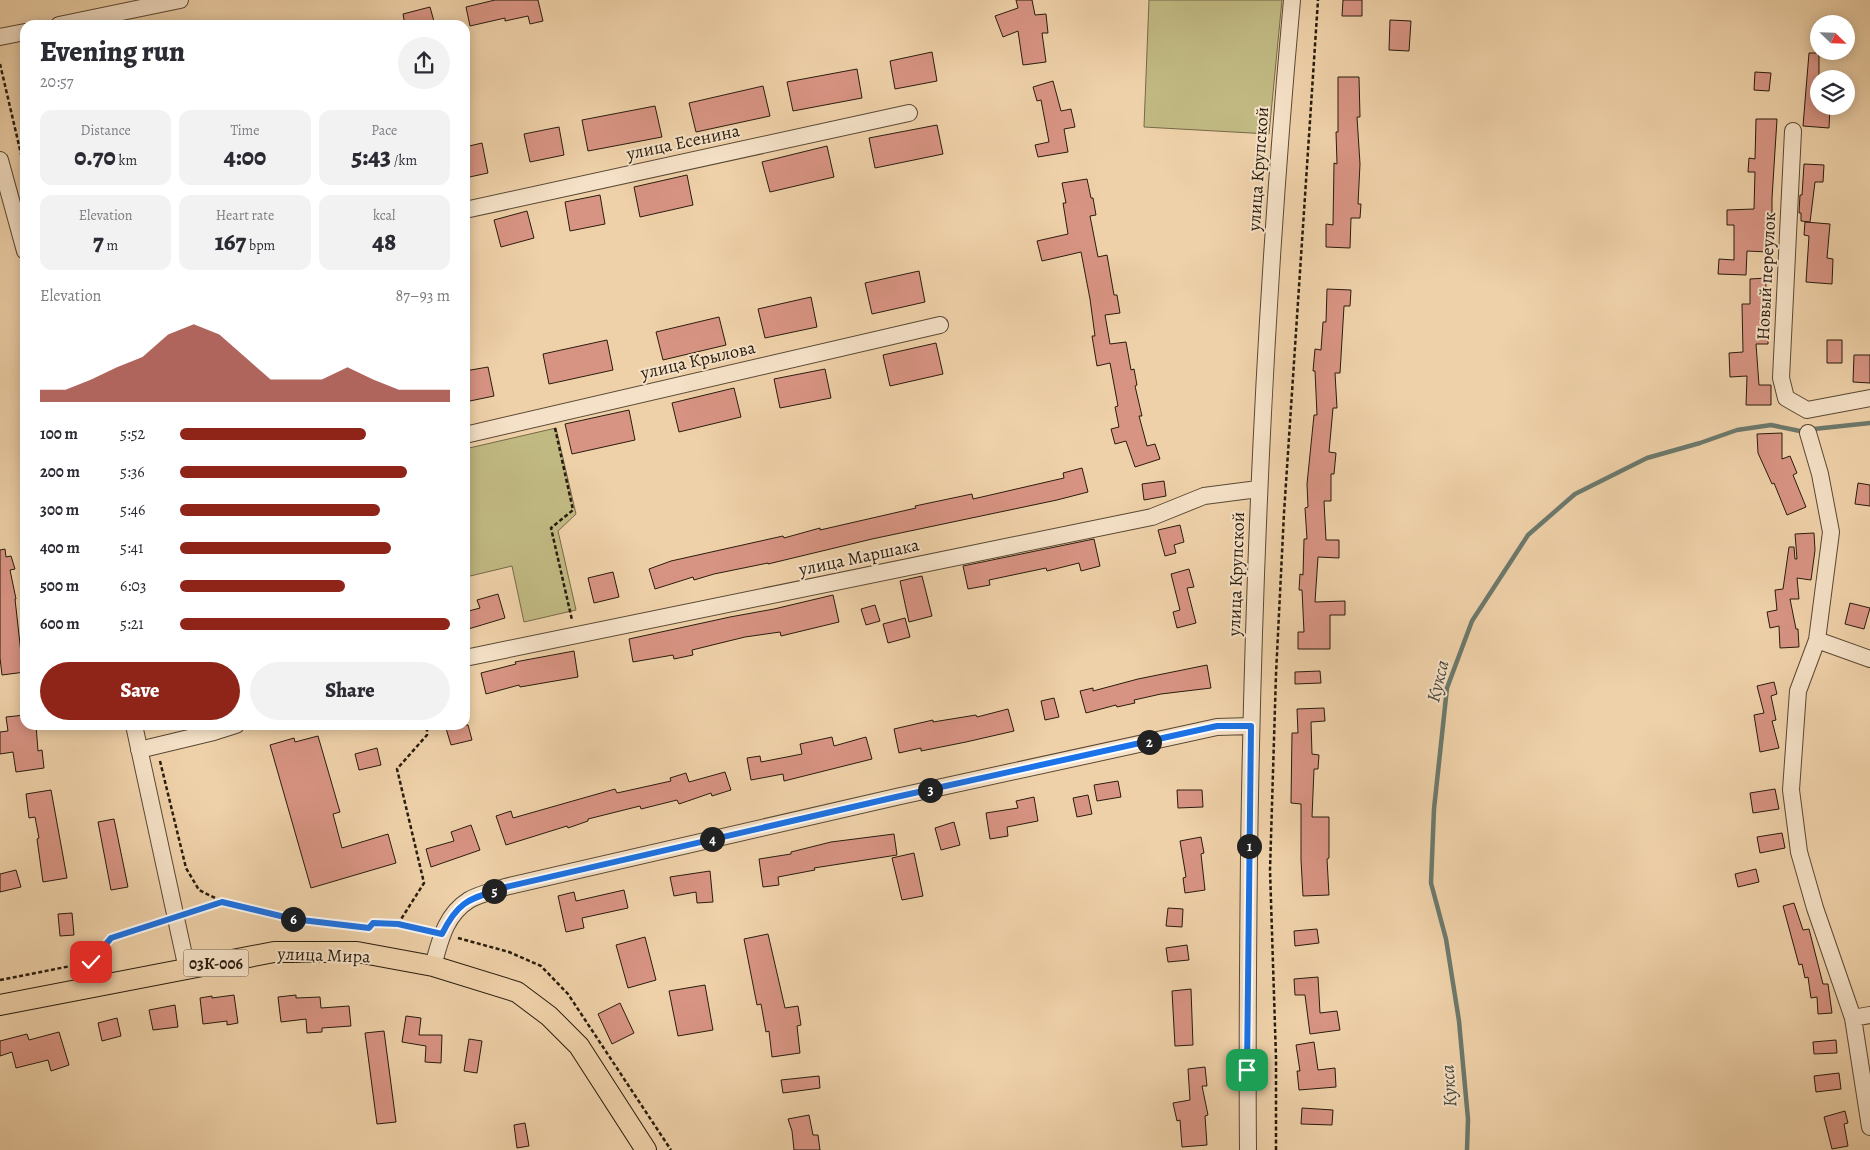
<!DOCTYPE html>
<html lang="en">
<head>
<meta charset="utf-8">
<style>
	:root { --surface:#fff; --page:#f2f2f3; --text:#2b2b33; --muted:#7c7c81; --accent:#8f2418 }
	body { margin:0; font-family:Alegreya,serif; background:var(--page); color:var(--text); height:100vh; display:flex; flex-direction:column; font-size:19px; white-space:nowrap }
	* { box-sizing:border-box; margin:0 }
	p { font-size:16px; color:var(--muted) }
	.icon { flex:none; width:28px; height:28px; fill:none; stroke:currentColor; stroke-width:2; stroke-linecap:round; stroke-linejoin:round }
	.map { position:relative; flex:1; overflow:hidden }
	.details { position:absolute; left:20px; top:20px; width:450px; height:710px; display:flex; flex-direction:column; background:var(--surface); border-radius:15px; box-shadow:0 2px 12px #0003 }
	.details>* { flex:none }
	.needle { width:32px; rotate:113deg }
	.tools { position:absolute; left:1810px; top:15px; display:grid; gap:10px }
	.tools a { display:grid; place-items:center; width:45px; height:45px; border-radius:50%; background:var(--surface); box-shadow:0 2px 12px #0003; font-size:25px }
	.pin { position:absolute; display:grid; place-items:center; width:42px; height:42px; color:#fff; margin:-21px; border-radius:10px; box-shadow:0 2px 8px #0006 }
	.km { position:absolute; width:25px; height:25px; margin:-12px; border-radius:50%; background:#222; color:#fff; font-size:14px; line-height:25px; text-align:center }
	.round { display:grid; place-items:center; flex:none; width:52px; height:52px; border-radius:26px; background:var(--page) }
	.headline { display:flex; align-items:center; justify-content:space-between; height:85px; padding:0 20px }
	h1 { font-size:28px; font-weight:800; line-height:38px }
	.metrics { display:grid; grid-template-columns:repeat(3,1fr); gap:8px; height:85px; padding:5px 20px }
	.metrics div { display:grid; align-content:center; border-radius:12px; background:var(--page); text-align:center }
	.metrics b { font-size:25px; font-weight:800 }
	.metrics small { font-size:14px; font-weight:400 }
	.metrics p { font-size:14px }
	.chart { height:140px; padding:10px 20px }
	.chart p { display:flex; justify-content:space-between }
	.chart svg { width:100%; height:90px; margin-top:5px; fill:var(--accent); opacity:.7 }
	.cta { display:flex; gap:10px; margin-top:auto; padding:10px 20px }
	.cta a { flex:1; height:58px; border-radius:30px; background:var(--accent); color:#fff; font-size:20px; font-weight:800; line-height:58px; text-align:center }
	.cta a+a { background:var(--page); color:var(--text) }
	ul { padding:0 20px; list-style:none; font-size:16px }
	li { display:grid; grid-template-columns:80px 60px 1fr; align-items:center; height:38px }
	li i { height:12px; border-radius:6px; background:var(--accent) }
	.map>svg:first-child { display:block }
	.green { fill:#c1b982; stroke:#746a48 }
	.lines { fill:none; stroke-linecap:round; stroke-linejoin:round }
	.stream { stroke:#6c796c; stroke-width:4.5 }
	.building { fill:#d89483; stroke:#281c0d }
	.minor-casing { stroke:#5a4934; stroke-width:18 }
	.major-casing { stroke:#281c0d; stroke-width:22 }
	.path { stroke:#281c0d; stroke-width:2.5; stroke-dasharray:4 2.5; stroke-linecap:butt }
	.minor { stroke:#f5e1c7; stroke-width:16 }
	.major { stroke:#efd1a9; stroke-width:20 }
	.route-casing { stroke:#fff; stroke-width:10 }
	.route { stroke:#1a73e8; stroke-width:6 }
	.labels { text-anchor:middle; stroke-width:4; stroke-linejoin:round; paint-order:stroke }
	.shield { fill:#f5e1c7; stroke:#665745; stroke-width:1 }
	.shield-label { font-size:16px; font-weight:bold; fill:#281c0d }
	.street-label { font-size:18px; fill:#281c0d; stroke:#f5e1c7 }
	.water-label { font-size:19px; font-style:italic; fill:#4a4a3d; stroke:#f5e1c7 }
</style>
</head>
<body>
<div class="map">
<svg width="1870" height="1150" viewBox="0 0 1870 1150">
	<rect width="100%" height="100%" fill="#efd1a9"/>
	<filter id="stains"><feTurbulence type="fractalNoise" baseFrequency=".004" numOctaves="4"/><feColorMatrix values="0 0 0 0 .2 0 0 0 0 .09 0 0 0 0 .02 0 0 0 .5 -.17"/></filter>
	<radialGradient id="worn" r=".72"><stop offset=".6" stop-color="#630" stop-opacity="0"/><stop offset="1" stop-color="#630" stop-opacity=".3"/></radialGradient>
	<path class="green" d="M1149,0h133l-13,134 -125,-7z
		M556,428l20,86 -18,17 18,79 -52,12 -12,-56 -46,11 -1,-128z"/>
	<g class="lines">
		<path class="stream" d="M1814,429l56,-6
			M1467,1150l1,-31 -9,-98 -13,-82 -15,-56 3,-74 13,-121 25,-67 56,-86 47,-41 72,-36 53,-15 37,-13 34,-5 29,6"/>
	</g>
	<path class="building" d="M495,0h43l5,21 -13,3 -2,-8 -23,5v-3l-35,8 -4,-19z
		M1016,0h16l3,15 11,-1 2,19h-6l4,29 -23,3 -5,-34 -15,6 -8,-21 23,-8z
		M1343,0h19v16h-20z
		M430,7l5,18h-30l-2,-11z
		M1390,20l21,1 -2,30 -20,-1z
		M932,52l5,29 -42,8 -5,-28z
		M1809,53h10v53h11l-1,22 -26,-2z
		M857,69l5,29 -69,13 -6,-29z
		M1755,72l16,1 -2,18 -15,-1z
		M1338,77h21l1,40h-3l3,47 -2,40h3l-1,14h-9l-1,30 -24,-1v-23l7,1 1,-62 3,1 -1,-32h2z
		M1053,81l8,30 10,-2 4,18 -11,2 4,23 -30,5 -3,-12 14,-3 -8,-42 -4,1 -4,-14z
		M763,86l7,30 -74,16 -7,-29z
		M655,106l7,31 -74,14 -6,-31z
		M1756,119h21l-5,79v27h-4v27l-21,-1 -1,24 -28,-1 1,-15 15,1v-35h-7v-15l27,-1 1,-37h-7l1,-14 6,1z
		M937,125l6,29 -68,14 -6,-30z
		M559,127l5,28 -34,7 -6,-28z
		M482,143l6,30 -23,5v-31z
		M827,146l7,31 -64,15 -8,-30z
		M1804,164l20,1 -1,17h-8l-5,40 -9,-1v-8h-2l1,-18h2z
		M687,175l6,30 -53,12 -6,-30z
		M1087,179l4,19h2l3,17 -6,1 8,41 9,-2 7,40h3l3,18 -15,2 5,29 16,-2 5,28 3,-1 3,16 -2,1 7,30h-3l8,30 8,-2 5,15 -25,8 -9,-26 -11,3 -4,-15 8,-2 -4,-20 3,-1 -8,-43 -13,3 -5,-30h3l-5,-37 -9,-47 -39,9 -5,-20 31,-7 -5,-31h3l-4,-20z
		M600,195l5,29 -35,7 -5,-29z
		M527,211l7,27 -33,9 -7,-27z
		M1805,222l25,2 -3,34 6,1 -1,25 -26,-2 3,-46 -5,-1z
		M919,271l6,31 -53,12 -7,-31z
		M1766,278l-1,54h3v12h-12l3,41h12v20h-25l1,-29 -17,1 -1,-24 14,-1 -1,-48h8v-25z
		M1327,289l24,1 -1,16h-6l-4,67h-5l2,35h-4l-4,44 7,1 -2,21h-3v27h-7l2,39h13v18l-21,-1 -3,45 30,-1v14h-15v34h-32v-17h6l-2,-42h-3l1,-16 3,1 1,-36h3l-2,-31 3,-1 -1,-23 7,-69h3l-2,-44h-2l2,-22 6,1 2,-28h3z
		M811,297l6,30 -52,11 -7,-29z
		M719,317l7,28 -63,15 -7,-28z
		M607,340l6,30 -64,14 -6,-30z
		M1827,340h15v23h-15z
		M936,343l7,31 -53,12 -7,-31z
		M1854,355h16v28l-17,-1z
		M488,367l6,29 -29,6v-31z
		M825,369l6,29 -51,10 -6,-29z
		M734,388l7,29 -62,15 -7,-29z
		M629,410l6,30 -63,14 -7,-30z
		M1782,433v26l8,-3 7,17 -4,2 13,32 -19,8 -13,-32 -2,1 -14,-31 -1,-19z
		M1082,468l6,24 -31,8 -185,39 -104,25v-1l-54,11 -20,6 -1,-3 -38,12 -6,-20 22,-8 112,-25 1,2 36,-10v2l96,-22 -1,-2 57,-12 1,5 91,-21 -1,-5z
		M1164,481l2,15 -22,4 -2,-16z
		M1858,483l12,2v21l-15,-2z
		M1180,525l4,17 -10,3 2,8 -11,3 -7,-26z
		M1814,533l1,17 -4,30 -14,-2 2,21h-9l6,30h2l1,18 -19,1 -1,-22 -9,2 -3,-16 10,-2 -2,-20 8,-1 6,-42h5l1,12h2l-2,-25z
		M1094,539l6,27 -19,5 -2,-8 -32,8 -1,-3 -57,12 1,5 -22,4 -5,-23z
		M5,549l1,8 5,-1 4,13 -5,1 6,29h-1l6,54h4v19l-23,3 -2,-17v-108z
		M1189,569l5,18 -7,1 9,35 -19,5 -4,-16 7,-2 -9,-36z
		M613,572l6,25 -25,6 -6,-25z
		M922,576l10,40 -23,6 -9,-41z
		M498,594l7,24 -40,12v-18l15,-4 -3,-8z
		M833,595l6,27 -58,14 -1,-4 -35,5 -53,13 1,5 -19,4 -1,-4 -40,7 -4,-23 101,-22 44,-8z
		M1850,603l20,5 -6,21 -19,-5z
		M875,605l5,16 -14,4 -5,-16z
		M905,618l5,19 -22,6 -5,-19z
		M574,651l4,26 -58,10 -1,-2 -33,9 -5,-21 35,-9 -1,-2z
		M1207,665l4,23 -50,6 -27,6 1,3 -18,4 -1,-2 -30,8 -6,-22 13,-3v3l45,-12z
		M1320,671l1,12 -26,1v-12z
		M1774,682l3,12 -6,2 5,24 -4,1 7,27 -19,4 -6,-37 10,-2 -7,-27z
		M1054,698l5,19 -14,3 -4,-19z
		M1324,708l1,13 -14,1 1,32 7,1 -1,14h-4l-2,48h17v41l-2,1 2,36 -26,1 -2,-36v-56l-10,-1 1,-70h6l-1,-24z
		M1008,709l6,22 -48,11 -45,9v-3l-22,5 -5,-24 39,-9v2l43,-7 1,2z
		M25,715v10h11l2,26 4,-1 2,18 -28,4 -3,-20 -13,2v-22l8,-1 -2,-14z
		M445,725h23l4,15 -21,5z
		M318,736l22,76 -7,2 9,34 46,-14 8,29 -85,25 -41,-143 24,-7 1,4z
		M832,737l2,9 32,-9 6,22 -88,22 -1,-7 -32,6 -4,-22 13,-2 1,6 41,-8 -2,-10z
		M377,748l4,17 -22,5 -4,-16z
		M725,772l6,18 -19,6 -1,-3 -32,11 -2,-4 -36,9 -1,-3 -52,13v2l-20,7 -1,-2 -61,19 -10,-29 15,-5 2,7 102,-29 2,4 54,-12 -1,-3 16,-5 3,9z
		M1118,781l3,16 -24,4 -3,-16z
		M1775,789l4,20 -26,4 -3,-20z
		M51,790l16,88 -24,4 -6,-43 2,-1 -4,-21 -6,1 -3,-24z
		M1177,790h25l1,17 -25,1z
		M1088,795l4,19 -15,3 -4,-19z
		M1034,797l4,24 -31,6 1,9 -18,3 -4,-26 32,-5 -2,-7z
		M114,819l14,68 -17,3 -13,-68z
		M954,822l6,23 -19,5 -6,-22z
		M471,825l9,25 -49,17 -5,-18 28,-8 -3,-9z
		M1782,833l3,15 -25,5 -3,-16z
		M894,834l3,21 -83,13 1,2 -37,7 1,8 -16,2 -4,-28 32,-5v-2l40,-10z
		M1201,837l3,16 -3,1 4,36 -20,3 -2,-15 3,-1 -6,-36z
		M914,853l9,43 -21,4 -10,-42z
		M1756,869l3,13 -21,5 -3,-13z
		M16,870l5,17 -21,5v-18z
		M710,871l3,31 -16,1 -1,-11 -22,4 -4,-19z
		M624,890l4,18 -46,10 2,10 -18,4 -8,-36 16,-4 2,9z
		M1794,903l9,27 6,-1 14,55h5l4,29 -14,1 -1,-17 -6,1 -3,-21 -3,1 -3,-14 -3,1 -16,-59z
		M1168,908l15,1 -1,18 -16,-1z
		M72,913l2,22 -14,1 -2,-22z
		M1317,929l2,14 -24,3 -1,-15z
		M768,934l17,74 13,-2 3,19 -4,1 3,27 -28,4 -3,-26 -3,1 -5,-28 -4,1 -13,-66z
		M645,937l11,43 -28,8 -12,-43z
		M1187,945l2,15 -21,2 -2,-14z
		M1318,977l2,36 17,-2 3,19 -30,4 -5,-39h-10l-1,-16z
		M705,985l8,45 -35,6 -9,-45z
		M1191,989l2,56 -18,1 -3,-55z
		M234,995l4,28 -11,2v-4l-24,3 -3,-26 12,-2v2z
		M296,995v3l24,-1 1,11 28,-2 2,20 -29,2v4l-15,1 -1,-14 -25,3 -3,-25z
		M620,1003l14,30 -22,11 -14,-30z
		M175,1005l3,22 -25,3 -4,-20z
		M406,1016l15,2 -2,17h23l-1,28 -16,-1 1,-16 -24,-4z
		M117,1018l4,18 -19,5 -4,-18z
		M384,1031l12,91 -19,2 -12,-91z
		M59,1032l10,33 -18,6 -3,-11 -32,8 -4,-16 -12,4v-15l27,-7 2,6z
		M469,1039l13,2 -5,32 -13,-2z
		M1836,1040l1,13 -23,1 -1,-12z
		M1314,1042l4,28 17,-2 1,19 -37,3 -2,-19h3l-4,-26z
		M1205,1067l2,19h-5l6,29 -3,1 2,29 -25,2 -2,-27 -3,1 -4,-18 17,-3 -2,-31z
		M1839,1073l2,16 -25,3 -2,-16z
		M819,1076l1,12 -37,5 -2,-13z
		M1302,1108l31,2 -1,15 -31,-1z
		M1845,1111l3,12 -4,1 4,22 -16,3 -8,-32z
		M809,1115l4,20h5l2,15h-26l-2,-19 -4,-12z
		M525,1123l4,23 -12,2 -3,-23z"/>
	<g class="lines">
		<defs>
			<path id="minor" d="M59,25l121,-25
				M0,37l25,-5
				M1793,131l-12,247 5,20 21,12 63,-12
				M0,160l25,91
				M465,210l444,-97
				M1808,433l12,41 11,58 -14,108 -19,51 -7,99 8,62 16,56 38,110 17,109
				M465,435l475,-110
				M1817,640l53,19
				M465,658l687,-141 52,-21 54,-7
				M134,725l53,244
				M139,750l75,-18 22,-7
				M433,966c7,-25 12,-51 36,-66 10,-6 25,-9 36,-13l391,-90 321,-70 34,-1
				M1853,1018l17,-3
				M1248,1150c-1,-98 0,-197 1,-295 4,-285 17,-571 43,-855"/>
			<path id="major" d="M0,1005l274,-53h83l76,14 84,26 32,24 30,30 67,104"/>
		</defs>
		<use href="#minor" class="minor-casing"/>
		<use href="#major" class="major-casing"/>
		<path class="path" d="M0,64l25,107
			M555,428l18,82 -22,18 21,92
			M160,761l26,107 13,22 24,12 70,17 76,9 4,-5 25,1 30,7
			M190,912l31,-10
			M398,924l26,-41 -27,-114 30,-34v-10
			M458,938l51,14 32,14 27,28 103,156
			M0,980l91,-18 20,-24 50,-17
			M1276,1150v-92l-6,-188 6,-196 8,-161 34,-513"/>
		<use href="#minor" class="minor"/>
		<use href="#major" class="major"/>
	</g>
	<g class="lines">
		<defs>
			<path id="route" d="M91,962l20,-24 111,-36 71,17 76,9 4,-5 25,1 44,10c17,-35 29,-35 64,-47l390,-90 321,-71h34l-4,344"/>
		</defs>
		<use href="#route" class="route-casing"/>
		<use href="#route" class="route"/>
	</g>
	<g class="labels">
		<rect class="shield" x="183.5" y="949.5" width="65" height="27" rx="4"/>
		<g class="shield-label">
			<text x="216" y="969">03К-006</text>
		</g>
		<g class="street-label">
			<text transform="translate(683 142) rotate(-12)" y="6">улица Есенина</text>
			<text transform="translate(1258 169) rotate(-86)" y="6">улица Крупской</text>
			<text transform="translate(1766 276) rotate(-87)" y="6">Новый переулок</text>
			<text transform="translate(698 360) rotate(-13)" y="6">улица Крылова</text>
			<text transform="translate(859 557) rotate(-12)" y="6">улица Маршака</text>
			<text transform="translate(1236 574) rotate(-88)" y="6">улица Крупской</text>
			<text transform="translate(324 955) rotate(2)" y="6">улица Мира</text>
		</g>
		<g class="water-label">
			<text transform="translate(1437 681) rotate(-76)" y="7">Кукса</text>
			<text transform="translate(1448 1086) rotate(-94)" y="7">Кукса</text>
		</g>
	</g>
	<rect width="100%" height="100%" filter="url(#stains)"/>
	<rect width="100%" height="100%" fill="url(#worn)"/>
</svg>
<div class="tools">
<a><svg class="needle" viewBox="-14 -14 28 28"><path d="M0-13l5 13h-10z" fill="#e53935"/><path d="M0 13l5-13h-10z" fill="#7c7c81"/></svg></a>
<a><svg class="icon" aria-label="layers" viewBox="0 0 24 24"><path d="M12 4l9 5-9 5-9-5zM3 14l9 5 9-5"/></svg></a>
</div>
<div class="pin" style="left:1247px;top:1070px;background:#1e9e55"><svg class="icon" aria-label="arrive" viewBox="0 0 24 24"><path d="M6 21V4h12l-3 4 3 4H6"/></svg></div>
<div class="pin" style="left:91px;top:962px;background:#d93025"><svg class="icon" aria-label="check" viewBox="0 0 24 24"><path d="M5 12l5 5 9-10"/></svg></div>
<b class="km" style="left:1249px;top:846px">1</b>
<b class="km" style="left:1149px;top:742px">2</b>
<b class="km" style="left:930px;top:790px">3</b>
<b class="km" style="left:712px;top:839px">4</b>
<b class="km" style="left:494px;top:891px">5</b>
<b class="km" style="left:293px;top:919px">6</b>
<section class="details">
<div class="headline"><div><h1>Evening run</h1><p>20:57</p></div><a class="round"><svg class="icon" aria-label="share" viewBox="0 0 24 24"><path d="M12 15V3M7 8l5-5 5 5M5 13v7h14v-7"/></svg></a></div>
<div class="metrics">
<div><p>Distance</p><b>0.70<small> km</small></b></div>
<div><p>Time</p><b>4:00</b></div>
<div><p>Pace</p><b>5:43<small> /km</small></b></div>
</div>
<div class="metrics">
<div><p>Elevation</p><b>7<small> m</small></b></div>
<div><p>Heart rate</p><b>167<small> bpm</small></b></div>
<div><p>kcal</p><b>48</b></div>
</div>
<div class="chart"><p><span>Elevation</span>87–93 m</p>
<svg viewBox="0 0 160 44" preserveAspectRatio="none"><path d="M0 44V38L10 38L20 33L30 27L40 22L50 11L60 6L70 11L80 22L90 33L100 33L110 33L120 27L130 33L140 38L150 38L160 38V44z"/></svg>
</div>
<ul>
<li><b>100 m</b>5:52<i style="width:69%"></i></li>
<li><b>200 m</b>5:36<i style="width:84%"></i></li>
<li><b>300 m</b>5:46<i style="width:74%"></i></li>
<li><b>400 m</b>5:41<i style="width:78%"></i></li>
<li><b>500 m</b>6:03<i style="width:61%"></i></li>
<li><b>600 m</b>5:21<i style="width:100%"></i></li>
</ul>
<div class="cta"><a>Save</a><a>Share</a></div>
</section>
</div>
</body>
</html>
